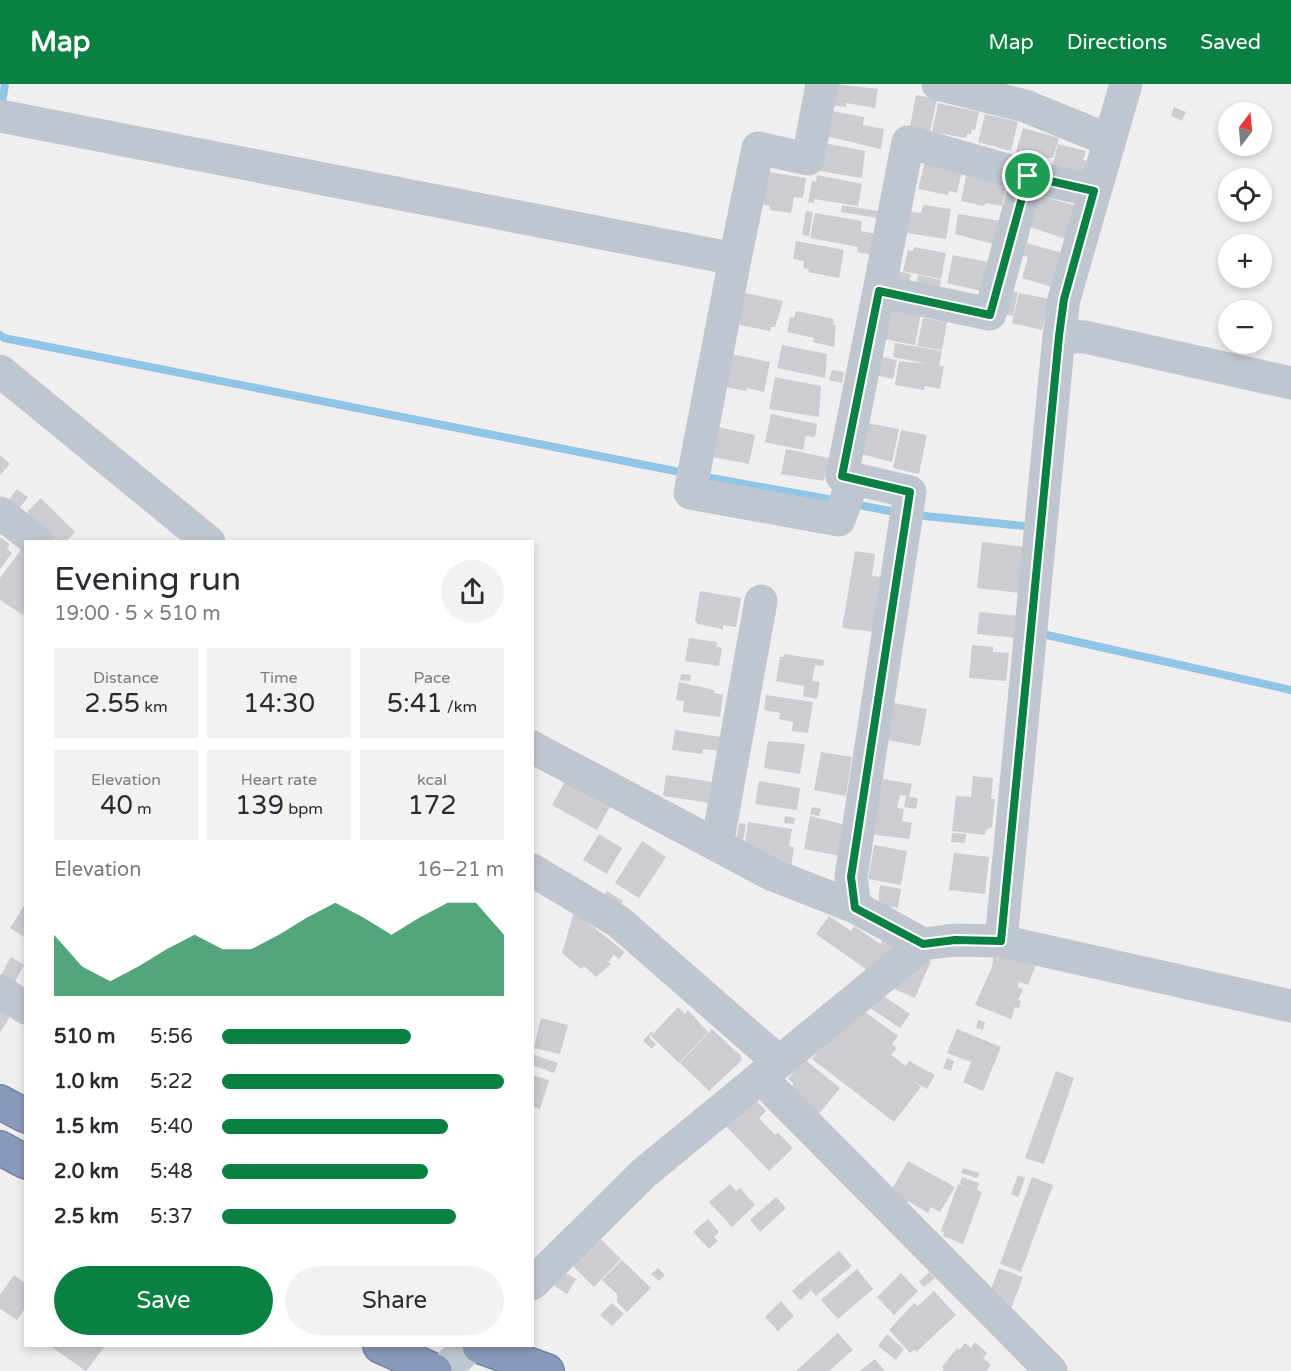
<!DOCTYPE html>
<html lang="en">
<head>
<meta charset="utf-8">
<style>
	:root { --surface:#fff; --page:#f2f2f3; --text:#2b2b33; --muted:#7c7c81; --accent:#0b8043 }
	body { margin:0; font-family:"Varela Round",sans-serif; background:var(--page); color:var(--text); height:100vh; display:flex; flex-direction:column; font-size:22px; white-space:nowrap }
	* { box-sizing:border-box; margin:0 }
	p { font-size:20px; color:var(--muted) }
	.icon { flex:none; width:33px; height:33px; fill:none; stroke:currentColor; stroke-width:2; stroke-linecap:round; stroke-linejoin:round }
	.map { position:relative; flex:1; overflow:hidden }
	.side { position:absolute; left:24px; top:456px; width:510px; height:807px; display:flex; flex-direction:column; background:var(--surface); border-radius:0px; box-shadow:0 3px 9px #0003 }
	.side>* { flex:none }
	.needle { width:39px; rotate:16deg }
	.buttons { position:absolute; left:1218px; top:18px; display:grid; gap:12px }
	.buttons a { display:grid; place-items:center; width:54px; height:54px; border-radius:50%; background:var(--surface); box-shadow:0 3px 9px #0003; font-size:30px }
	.pin { position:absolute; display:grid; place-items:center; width:51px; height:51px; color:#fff; margin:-26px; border:3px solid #fff; border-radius:50%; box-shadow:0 2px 6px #0007 }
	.round { display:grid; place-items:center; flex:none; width:63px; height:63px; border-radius:32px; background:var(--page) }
	.head { display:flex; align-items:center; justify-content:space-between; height:102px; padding:0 30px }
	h1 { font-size:33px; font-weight:600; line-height:45px }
	.figures { display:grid; grid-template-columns:repeat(3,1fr); gap:9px; height:102px; padding:6px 30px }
	.figures div { display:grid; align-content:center; border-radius:0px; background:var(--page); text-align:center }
	.figures b { font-size:26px; font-weight:600 }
	.figures small { font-size:16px; font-weight:400 }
	.figures p { font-size:16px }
	.chart { height:168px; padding:12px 30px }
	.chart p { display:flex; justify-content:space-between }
	.chart svg { width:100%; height:108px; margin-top:6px; fill:var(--accent); opacity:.7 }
	.action { display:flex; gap:12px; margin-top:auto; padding:12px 30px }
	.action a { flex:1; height:69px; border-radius:36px; background:var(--accent); color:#fff; font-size:24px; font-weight:600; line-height:69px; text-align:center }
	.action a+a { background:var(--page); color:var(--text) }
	ul { padding:0 30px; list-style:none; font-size:20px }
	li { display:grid; grid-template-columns:96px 72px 1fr; align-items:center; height:45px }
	li i { height:15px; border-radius:8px; background:var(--accent) }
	header { display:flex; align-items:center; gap:36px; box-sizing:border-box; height:84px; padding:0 30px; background:var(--accent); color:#fff }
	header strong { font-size:28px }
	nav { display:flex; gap:33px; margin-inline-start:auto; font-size:21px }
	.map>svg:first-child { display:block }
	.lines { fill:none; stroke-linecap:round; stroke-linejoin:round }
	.stream { stroke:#90c5e5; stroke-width:8 }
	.building { fill:#ccccd2 }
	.highway-casing { stroke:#7584a5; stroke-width:36 }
	.minor { stroke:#c0c6cf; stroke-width:33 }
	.highway { stroke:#8999b9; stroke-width:33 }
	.route-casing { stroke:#fff; stroke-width:12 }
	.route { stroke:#0b8043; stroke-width:8 }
</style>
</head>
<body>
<header>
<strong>Map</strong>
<nav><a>Map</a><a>Directions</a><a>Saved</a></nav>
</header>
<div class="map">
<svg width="1291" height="1287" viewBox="0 0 1291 1287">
	<rect width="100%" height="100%" fill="#f0eeee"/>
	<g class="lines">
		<path class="stream" d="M1,25l4,-25
			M0,251l4,3 681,135
			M700,392l139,25
			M853,420l47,9
			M915,431l109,11
			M1038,549l253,57"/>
	</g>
	<path class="building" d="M835,0l43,5 -3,19 -29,-5v4l-15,-2z
		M916,11l21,4 -8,37 -20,-4z
		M938,19l41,9 -4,18 -3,-1 -1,5h-4l-1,4 -34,-6z
		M1174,23l12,5 -4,9 -11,-5z
		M825,26l39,7 -1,8 21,4 -3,20 -60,-14z
		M985,30l33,8 -7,29 -33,-9z
		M1023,44l36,10 -6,20h-14l-1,4 -23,-7z
		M824,59l41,8 -3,27 -43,-7z
		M1058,60l28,7 -3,9 5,1 -6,17 -32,-3z
		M926,73l37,9 -6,27 -8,-2 -1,4 -30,-6z
		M763,87l43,7 -3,20 -9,-1 -3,16 -21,-3v-4l-11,-2z
		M967,87l41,8 -6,27 -17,-3 -1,3 -23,-5z
		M817,91l45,9 -4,22 -44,-7v4l-6,-1 4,-21 4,1z
		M1034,110l43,12 -9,34 -43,-15z
		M842,121l36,6 -1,7 -36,-6z
		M923,121l28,4 -5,30 -39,-6 3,-21 11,1z
		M806,127l7,1 -4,24 -7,-1z
		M815,129l47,8 -1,10 15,3 -4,21 -15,-3 1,-5 -48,-9z
		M958,130l43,7 -4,24 -42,-11z
		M796,157l48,9 -5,28 -31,-6 1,-3 -6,-1 1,-7 -11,-2z
		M1020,157l42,12 -10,34 -30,-9 6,-21 -12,-4z
		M914,163l32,6 -5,26 -38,-8 5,-21 5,1z
		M953,171l34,7 -6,29 -34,-8z
		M898,187l13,3 -3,15 -13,-6z
		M918,191l23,5 -2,11 -24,-4z
		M1006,206l12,2 -5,24 -12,-3z
		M741,208l42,9 -8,26h-4l-1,4 -36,-7z
		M1019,209l30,6 -7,31 -30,-7z
		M890,225l31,5 -6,31 -32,-6z
		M796,227l38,8 -1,6h3l-2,22 -21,-5 1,-4 -27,-6 3,-15 4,1z
		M923,234l24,4 -5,28 -25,-4z
		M895,259l47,8 -3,15h5l-4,23 -15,-3 -1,4 -29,-5 4,-24 29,3 -35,-7z
		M782,261l45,9 -2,24 -48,-10z
		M727,269l43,9 -6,30 -17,-4 -1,3 -26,-5z
		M878,272l19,4 -4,19 -18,-4z
		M832,286l12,2 -2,11 -13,-3z
		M775,293l46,9 -2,31 -50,-8z
		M771,330l46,10 -2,13 -9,-1 -3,14 -38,-8z
		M867,339l32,6 -7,33 -31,-8z
		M713,342l42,9 -6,29 -42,-8z
		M901,346l26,5 -8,39 -26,-6z
		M786,365l43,9 -5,23 -43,-7z
		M0,371l10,9 -10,11z
		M17,405l11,8 -15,20 -11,-7z
		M41,414l34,34 -9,10h-8l-31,-30z
		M0,453l10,7 -3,5 5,4 -12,16z
		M982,458l44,5 -5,46 -44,-5z
		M23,463l3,2v62l-3,4 -23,-15v-22z
		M855,467l20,3 -3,22 10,1 -8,55 -32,-4z
		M700,507l41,7 -5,29 -13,-2v4l-25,-5 -3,-4z
		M979,528l41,4 -3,22 -40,-4z
		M689,554l28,4 -1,5 6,1 -3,18 -34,-5z
		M972,561l21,2v5l16,1 -3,28 -37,-3z
		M784,570l40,6 -1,6 -8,-1 -3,16 8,1 -3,17 -14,-3 1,-10 -28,-5 4,-24h4z
		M681,590l10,1 -1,6 -10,-1z
		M679,598l35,8v3l9,2 -3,22 -37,-5 1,-11 -8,-1z
		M766,611l47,7 -5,31 -16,-2 1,-9 -14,-3 1,-6 -16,-3z
		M894,619l33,6 -7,37 -33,-6z
		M675,646l46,7 -2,14 -16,-2 -1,5 -30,-4z
		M768,657l37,3 -5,30 -36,-6z
		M821,668l31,5 -6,39 -32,-6z
		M666,691l47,7 -3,21 -47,-7z
		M973,692l20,2 -2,21h4l-3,28 -6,3 -1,5 -33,-4 4,-35 15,1z
		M883,695l29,5 -3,13 9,1 -2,11 -12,-2 2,-11 -6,-1 -3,13 7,1 -2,12 10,2 -3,16 -40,-5z
		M565,697l46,24 -14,25 -45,-25z
		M759,697l41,7 -3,22 -42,-6z
		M812,723l9,2 -2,7 -9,-2z
		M785,732l10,2 -1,6 -10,-1z
		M810,732l36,9 -6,31 -36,-7z
		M748,738l44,7 -3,17 5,1 -3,21 -47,-18z
		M739,739l7,1 -3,19 -7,-2z
		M952,749l14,1 -1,9 -14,-1z
		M599,750l23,14 -15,26 -24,-14z
		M642,757l24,16 -27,41 -24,-15z
		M874,761l33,6 -6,34 -33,-6z
		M954,769l35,4 -4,37 -36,-4z
		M880,801l21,4 -3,19 -20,-3z
		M607,807l16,10 -13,19 -12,-14z
		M26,819v35l-16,-10z
		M574,828l51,40 -6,7 -5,-4 -6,7 3,2 -15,13 -12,-11 -3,3 -19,-16z
		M829,832l22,15 3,-5 26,18 5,-6 13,7 -24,30 -58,-41z
		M994,867l43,11 -9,23 -9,-3 -1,5 5,2 -5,11 3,1 -2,7 -4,-1 -4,12 -36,-14 17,-38z
		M11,873l13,8 -13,24 -11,-12z
		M925,874l6,3 -16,37 -21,-9z
		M879,909l31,21 -10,14 -31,-21z
		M678,923l7,7 3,-4 20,22 -29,31 -28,-27z
		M0,925l11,6 -11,18z
		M861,925l37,27 -6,8 5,4 -6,7 15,11 3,-5 26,14 -8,14 -14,-8 8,6 -27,35 -82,-63 21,-28z
		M541,934l27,7 -8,29 -26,-6z
		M978,936l7,2 -2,8 -7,-2z
		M712,945l29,27 1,4 -33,31 -29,-28z
		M957,945l44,18 -18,44 -20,-9 8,-20 -24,-9z
		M651,948l2,1 -4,4 7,7 -4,5 -9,-8z
		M532,970l26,9 -4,10 -22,-8z
		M947,974l7,3 -3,10 -8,-3z
		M804,975l36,29 -22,27 -28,-27 4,-4 -6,-5z
		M1056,987l18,7 -30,86 -19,-6z
		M532,991l17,5 -9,29 -8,-3z
		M753,1013l13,14 -7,7 16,17 3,-2 15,15 -24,23 -44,-46z
		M908,1077l47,26 -15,25 -9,-5 -3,6 -20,-12 -3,5 -17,-10z
		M963,1084l16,5 -2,5 -16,-5z
		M1018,1091l7,3 -7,19 -7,-3z
		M962,1093l17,6 -2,7 5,2 -19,52 -20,-8 1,-4 -3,-1 17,-47 10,3 -8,-3z
		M1032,1093l21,8 -32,87 -21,-8z
		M730,1100l6,7 4,-3 15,17 -23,22 -23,-25z
		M776,1113l10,11 -26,24 -10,-12z
		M708,1135l11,13 -5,5 4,4 -9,8 -16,-17z
		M597,1151l24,24 -27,28 -23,-23z
		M839,1167l13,15 -36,30 -13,-15z
		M622,1176l29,28 -24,24 -10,-10v-8l-15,-14z
		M658,1184l7,7 -6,6 -8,-7z
		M999,1184l24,9 -16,42 -21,-17z
		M857,1185l16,20 -35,30 -17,-19z
		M562,1187l14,8 -9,15 -14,-9z
		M929,1188l6,6 -11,9 -5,-5z
		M901,1189l17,18 -24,24 -17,-18z
		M14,1191l12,9v23l-9,13 -17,-11v-14z
		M803,1197l8,10 -11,9 -8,-9z
		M934,1207l22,24 -40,37 -2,-2 -4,3 -21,-23 25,-27 4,3z
		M781,1217l13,15 -16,15 -13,-14z
		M612,1219l12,11 -12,12 -12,-11z
		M838,1249l15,17 -24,21h-33z
		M887,1250l17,15 -8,11 -18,-14z
		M975,1258l12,11 -4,5 8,7 -5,6h-44l2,-2 -2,-2 15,-19 2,2 6,-7 6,5z
		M50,1262h55l-19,25z
		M875,1275l10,12h-25z"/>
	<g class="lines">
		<defs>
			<path id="highway" d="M0,1018l26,14
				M0,1064l26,14
				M380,1262l55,25
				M479,1262l68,25"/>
		</defs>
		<use href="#highway" class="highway-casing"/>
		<path class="minor" d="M938,0l87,22 84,34
			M0,32l735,143 23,-111 50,11 14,-75
			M735,175l-45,234 149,27 14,-41
			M879,207l29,-149 120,34 66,15
			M1059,252l26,1 206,46
			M0,287l209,171
			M0,429l38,29
			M532,663l241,128 82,32 68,37
			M717,761l44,-244
			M532,786l87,52 160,140
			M855,823l-4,-30 59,-385 -68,-16 37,-185 111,23 38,-138
			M1001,857l58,-605 5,-37 62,-215
			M0,907l26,17
			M761,994l290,293
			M532,1200l112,-111 279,-229 32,-4 46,1 290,65
			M443,1287l27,-25"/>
		<use href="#highway" class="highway"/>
	</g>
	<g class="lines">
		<defs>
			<path id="route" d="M1028,92l66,15 -30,108 -5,37 -58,605 -46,-1 -32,4 -68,-36 -4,-31 59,-385 -68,-16 37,-185 111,24z"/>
		</defs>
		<use href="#route" class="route-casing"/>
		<use href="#route" class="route"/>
	</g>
</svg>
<div class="buttons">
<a><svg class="needle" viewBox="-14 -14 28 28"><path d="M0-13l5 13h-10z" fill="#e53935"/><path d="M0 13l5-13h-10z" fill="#7c7c81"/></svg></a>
<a><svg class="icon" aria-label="locate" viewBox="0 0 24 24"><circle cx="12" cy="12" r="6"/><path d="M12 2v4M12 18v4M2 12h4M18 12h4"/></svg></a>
<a>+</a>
<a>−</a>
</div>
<div class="pin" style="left:1028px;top:92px;background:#1e9e55"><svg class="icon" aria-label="arrive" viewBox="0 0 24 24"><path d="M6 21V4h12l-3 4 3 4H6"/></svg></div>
<section class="side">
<div class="head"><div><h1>Evening run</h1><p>19:00 · 5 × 510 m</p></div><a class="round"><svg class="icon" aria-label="share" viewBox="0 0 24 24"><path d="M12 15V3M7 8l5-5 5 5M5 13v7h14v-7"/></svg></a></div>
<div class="figures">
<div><p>Distance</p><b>2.55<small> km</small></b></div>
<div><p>Time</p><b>14:30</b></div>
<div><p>Pace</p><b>5:41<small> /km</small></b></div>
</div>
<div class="figures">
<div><p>Elevation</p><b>40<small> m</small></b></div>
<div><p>Heart rate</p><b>139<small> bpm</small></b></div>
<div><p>kcal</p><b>172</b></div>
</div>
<div class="chart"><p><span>Elevation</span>16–21 m</p>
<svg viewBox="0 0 160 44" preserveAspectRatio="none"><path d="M0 44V19L10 32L20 38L30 32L40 25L50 19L60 25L70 25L80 19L90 12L100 6L110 12L120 19L130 12L140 6L150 6L160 19V44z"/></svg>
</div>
<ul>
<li><b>510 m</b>5:56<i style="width:67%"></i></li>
<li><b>1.0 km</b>5:22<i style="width:100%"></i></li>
<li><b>1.5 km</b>5:40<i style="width:80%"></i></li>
<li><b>2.0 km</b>5:48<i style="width:73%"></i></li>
<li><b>2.5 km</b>5:37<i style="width:83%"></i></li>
</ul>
<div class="action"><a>Save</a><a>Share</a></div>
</section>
</div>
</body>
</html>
